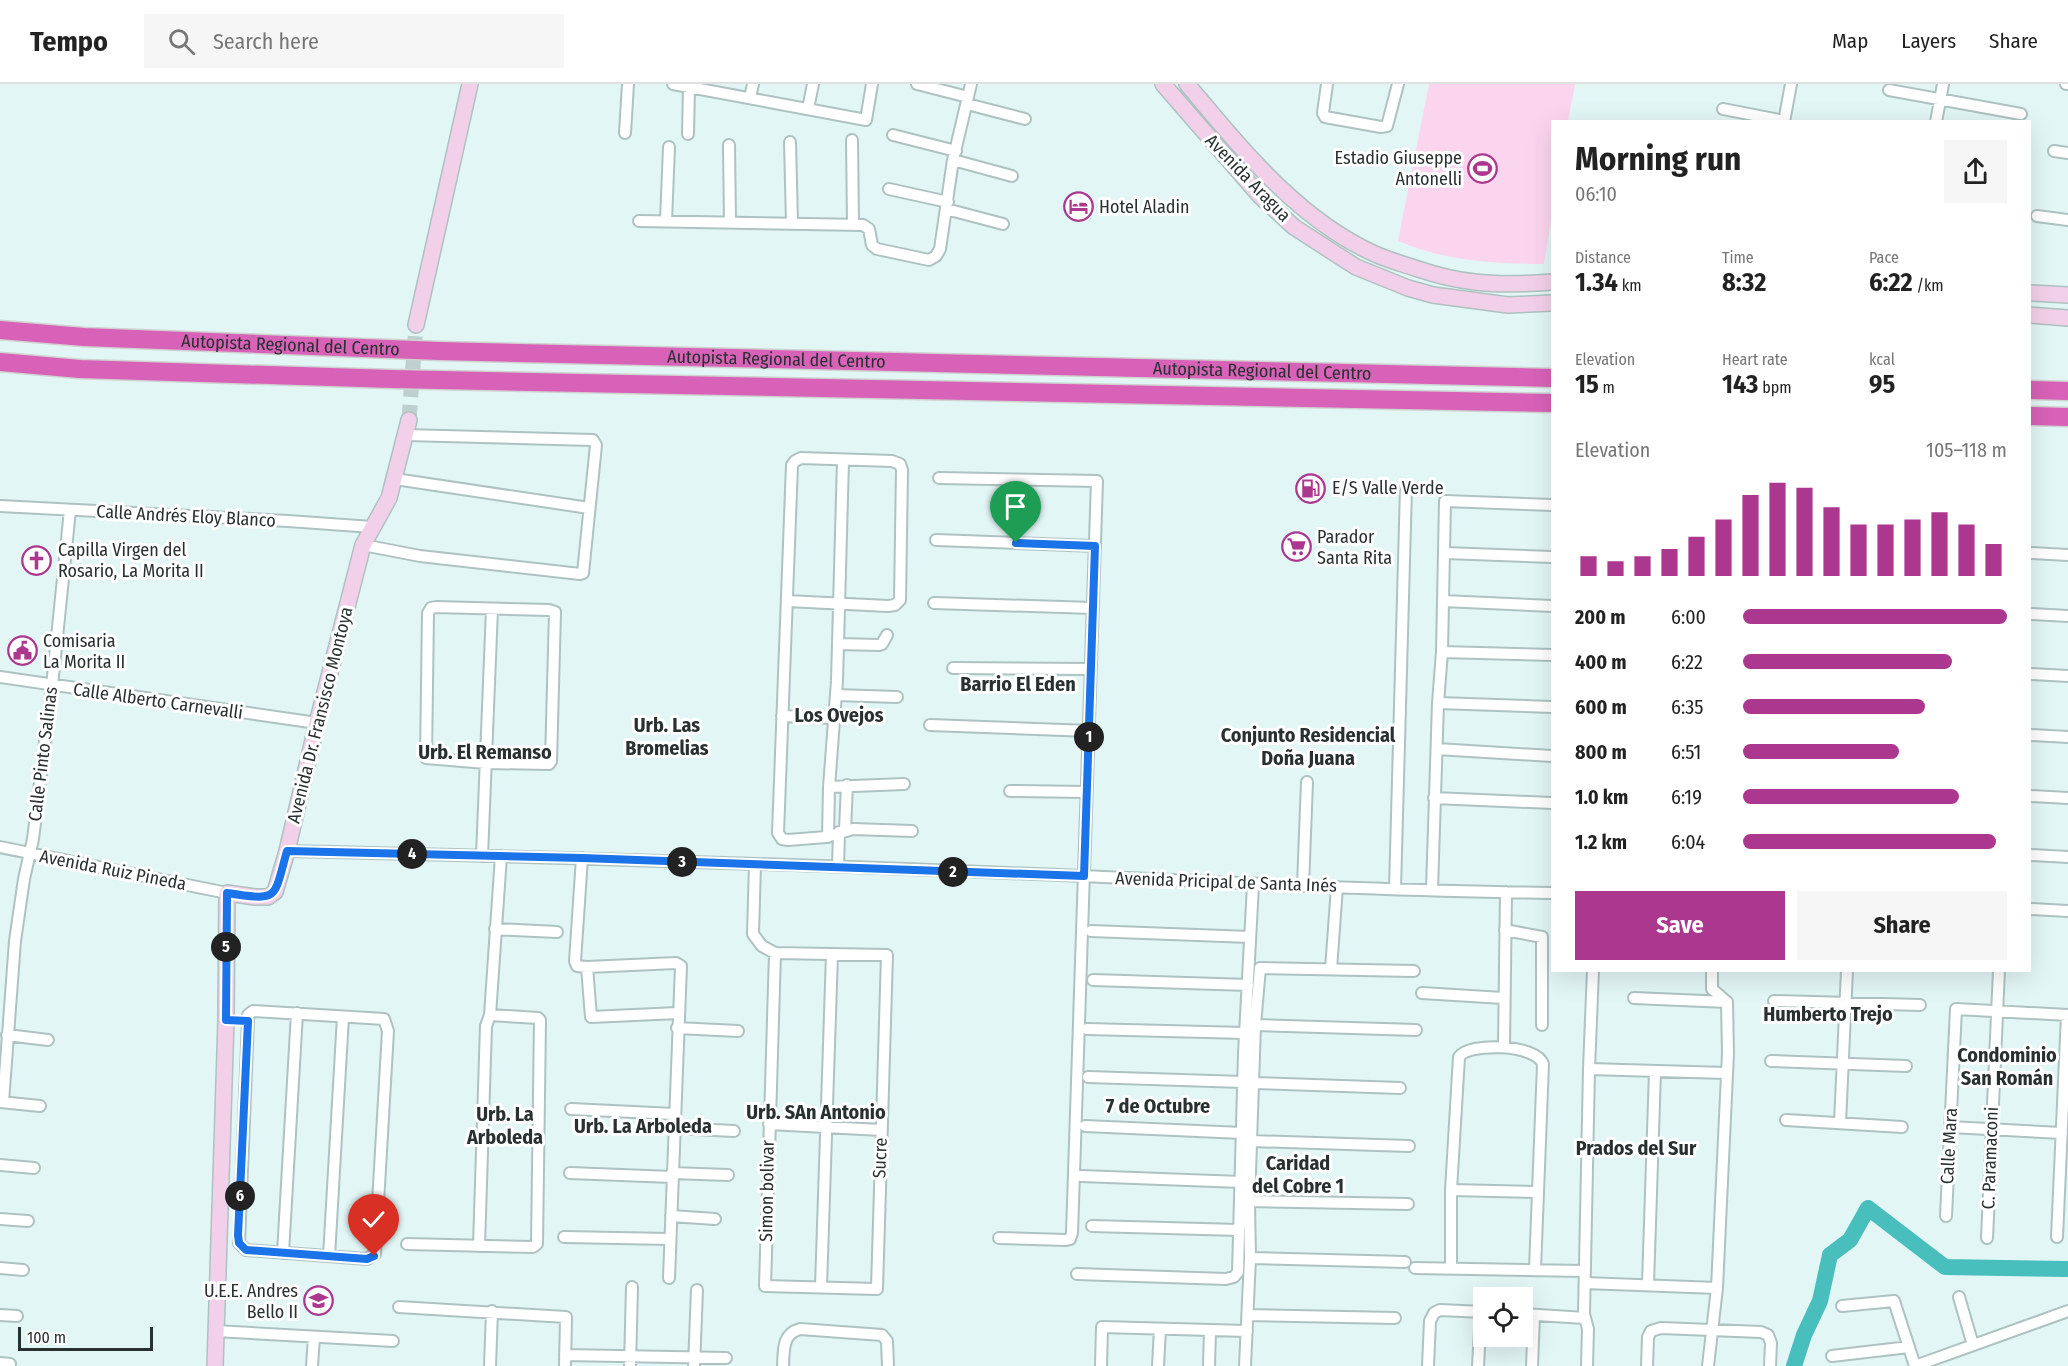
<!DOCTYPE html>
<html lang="en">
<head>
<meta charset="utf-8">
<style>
	:root { --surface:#fff; --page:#f6f6f6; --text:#222; --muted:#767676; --line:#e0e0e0; --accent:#ac378f }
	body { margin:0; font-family:"Fira Sans Condensed",sans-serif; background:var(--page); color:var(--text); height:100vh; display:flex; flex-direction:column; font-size:22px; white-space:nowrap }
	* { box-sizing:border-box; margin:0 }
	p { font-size:20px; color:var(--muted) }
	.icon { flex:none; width:33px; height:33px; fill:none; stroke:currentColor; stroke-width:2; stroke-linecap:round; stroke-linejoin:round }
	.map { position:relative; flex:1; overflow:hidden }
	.details { position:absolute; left:1551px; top:36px; width:480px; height:852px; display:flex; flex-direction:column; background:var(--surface); border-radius:0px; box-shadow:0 6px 24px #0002 }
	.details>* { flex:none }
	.tools { position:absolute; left:1473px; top:1203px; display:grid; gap:12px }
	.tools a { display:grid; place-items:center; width:60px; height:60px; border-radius:0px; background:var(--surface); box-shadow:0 6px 24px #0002; font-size:30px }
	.scale { position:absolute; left:18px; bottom:15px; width:135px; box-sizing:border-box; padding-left:6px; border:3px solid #293130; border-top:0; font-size:16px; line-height:21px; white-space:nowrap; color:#293130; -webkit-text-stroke:4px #fff; paint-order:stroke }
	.pin { position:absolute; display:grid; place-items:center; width:51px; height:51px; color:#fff; margin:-62px -26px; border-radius:50% 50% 50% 0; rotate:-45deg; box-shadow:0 0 6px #0007 }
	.pin .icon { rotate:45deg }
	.km { position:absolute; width:30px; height:30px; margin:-15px; border-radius:50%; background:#222; color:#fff; font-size:16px; line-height:30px; text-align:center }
	.round { display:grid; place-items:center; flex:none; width:63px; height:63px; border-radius:0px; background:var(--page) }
	.head { display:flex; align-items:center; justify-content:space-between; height:102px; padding:0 24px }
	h1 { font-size:33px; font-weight:700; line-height:45px }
	.stats { display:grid; grid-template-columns:repeat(3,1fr); gap:9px; height:102px; padding:6px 24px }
	.stats div { display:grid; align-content:center }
	.stats b { font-size:26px; font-weight:700 }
	.stats small { font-size:16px; font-weight:400 }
	.stats p { font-size:16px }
	.chart { height:168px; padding:12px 24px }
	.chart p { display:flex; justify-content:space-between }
	.chart svg { width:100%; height:108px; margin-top:6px; stroke:var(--accent); stroke-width:6 }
	.primary-button { display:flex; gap:12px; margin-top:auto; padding:12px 24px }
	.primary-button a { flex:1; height:69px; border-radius:0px; background:var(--accent); color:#fff; font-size:24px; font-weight:700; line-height:69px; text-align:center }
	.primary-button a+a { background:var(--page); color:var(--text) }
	ul { padding:0 24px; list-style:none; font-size:20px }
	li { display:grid; grid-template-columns:96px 72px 1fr; align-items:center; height:45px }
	li i { height:15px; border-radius:8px; background:var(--accent) }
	header { display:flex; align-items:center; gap:36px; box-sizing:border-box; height:84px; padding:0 30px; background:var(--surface); border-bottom:2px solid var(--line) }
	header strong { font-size:28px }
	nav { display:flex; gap:33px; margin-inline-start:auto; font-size:21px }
	.search { width:420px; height:54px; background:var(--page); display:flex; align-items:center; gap:15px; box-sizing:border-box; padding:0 21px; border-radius:0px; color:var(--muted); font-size:22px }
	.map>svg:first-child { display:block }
	.grass { fill:#fbd5ee }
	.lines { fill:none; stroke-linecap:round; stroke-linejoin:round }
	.river { stroke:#48bebd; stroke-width:16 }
	.secondary-tunnel { stroke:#bdcfce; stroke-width:15; stroke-dasharray:15 8; stroke-linecap:butt }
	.street-casing { stroke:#aec2c1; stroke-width:14 }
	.secondary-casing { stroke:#aec2c1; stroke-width:18 }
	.highway-casing { stroke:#d0d2d1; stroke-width:21 }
	.street { stroke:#fff; stroke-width:10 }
	.secondary { stroke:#f3d0e9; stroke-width:15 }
	.highway { stroke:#d762b7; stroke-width:18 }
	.route-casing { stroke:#fff; stroke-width:12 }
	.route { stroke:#1a73e8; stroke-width:8 }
	.labels { text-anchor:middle; stroke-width:6; stroke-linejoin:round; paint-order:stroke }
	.poi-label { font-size:18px; fill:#293130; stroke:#fff; text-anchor:start }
	.street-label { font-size:18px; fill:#293130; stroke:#fff }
	.neighbourhood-label { font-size:20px; font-weight:bold; fill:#293130; stroke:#fff }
</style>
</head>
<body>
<header>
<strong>Tempo</strong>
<div class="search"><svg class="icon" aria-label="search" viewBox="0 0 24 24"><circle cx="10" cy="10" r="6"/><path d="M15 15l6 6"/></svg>Search here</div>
<nav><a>Map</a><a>Layers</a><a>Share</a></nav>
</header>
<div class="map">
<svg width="2068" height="1282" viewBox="0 0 2068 1282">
	<rect width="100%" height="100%" fill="#e2f6f5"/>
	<path class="grass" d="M1429,0h146l-7,37 -16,1v92l-8,50c-50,0 -99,-3 -146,-23z"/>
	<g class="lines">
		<path class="river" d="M1794,1282l10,-31 16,-34 10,-46 20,-15 18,-32 77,59 123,2"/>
		<path class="secondary-tunnel" d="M409,336l7,-95"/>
		<defs>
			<path id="street" d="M673,0l193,36 6,-36
				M917,0l51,13
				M1327,0l-4,29 2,4 56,10 6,-1 11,-42
				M2066,0h2
				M1889,6l132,24
				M750,14l3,-14
				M967,20l58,15
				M808,25l5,-25
				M1723,25l61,12
				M1784,38l7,-38
				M1936,38l7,-38
				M625,49l3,-49
				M688,50l1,-47
				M893,51l63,16
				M852,56l1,84
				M790,58l2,81
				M729,61l1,77
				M2054,67l14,2
				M953,76l59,16
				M889,105l59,13
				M946,125l57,15
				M2037,132l31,4
				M639,137l224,4 6,4 3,16 5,4 52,11 7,-4 4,-7 13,-89 18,-76
				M666,137l3,-74
				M939,394l158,3 -25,752 -2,6 -4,1 -67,-2
				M395,395l194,29
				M0,422l288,15 84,6
				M936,456l159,6
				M363,461l57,11 160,18 3,-1 13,-128 -3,-5 -187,-5
				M1445,469l107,4
				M2030,469l38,2
				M787,517l101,5 7,-1 5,-5 2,-130 -2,-6 -8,-3 -91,-3 -6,3 -3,4 -14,368 4,6 6,1 38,-3 27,-8 59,2
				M1443,517l109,5
				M934,519l159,5
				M436,523l113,3 6,2 -4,149 -2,3 -63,-1 -60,-5 2,-145 3,-5z
				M2030,530l38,2
				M838,560l41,1 3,-1 5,-9
				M1442,568l110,3
				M953,584l138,1
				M2030,590l38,2
				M0,593l317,46
				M836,611l61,2
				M1438,619l114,4
				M782,632l52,2
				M930,641l160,6
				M2030,651l38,2
				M1437,665l115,7
				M829,703l75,-3
				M1010,707l76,1
				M2030,712l38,2
				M1434,714l118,5
				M845,746l2,-45
				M828,753l1,-50 8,-106 6,-221
				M0,763l227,46
				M287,767c265,6 530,14 795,25 157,7 314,15 470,17
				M2030,771l38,2
				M482,772l10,-247
				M582,774l-7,103 2,5 10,1 89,-4 5,3 -12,312
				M755,780l-2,70 9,12 13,7 112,2 -10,334 -112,-3 10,-333
				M838,783l1,-35
				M1303,802l4,-104
				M1395,805l11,-401
				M1432,806l6,-187 4,-51 3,-151 107,4
				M2030,825l38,2
				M495,845l62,3
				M1505,846l37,7v88
				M1091,847l159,6
				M587,883l4,50 87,-4
				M1331,885l6,-82
				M1093,896l155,5
				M1422,909l81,5
				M1634,914l93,4
				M1774,917l146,4
				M253,927l131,8 4,12 -13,223 -8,5 -121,-9 -7,-7 9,-222v-6z
				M1255,941l161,5
				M677,944l61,3
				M1087,945l158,4
				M7,951l41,5
				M1504,963l2,-155
				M1771,977l135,5
				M1589,985l4,-99
				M1088,993l155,5
				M1254,999l146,5
				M0,1018l40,4
				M3,1018l12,-161 9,-62 9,-40 19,-153 18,-176
				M571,1025l103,5
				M1786,1036l116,7
				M1840,1039l7,-153
				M769,1040l112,6
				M1085,1042l157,7
				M1950,1043l112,6
				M674,1044l60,3
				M1251,1057l158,5
				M0,1081l34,3
				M570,1089l102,4
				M672,1089l56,2
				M1081,1092l160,6
				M1451,1106l87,2
				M1249,1117l6,-176 5,-57 154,3
				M671,1132l44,3
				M1946,1132l10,-207 112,6
				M0,1135l28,2
				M1092,1142l147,4
				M564,1153l106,2
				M2057,1153l10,-222
				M1987,1154l12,-268
				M407,1160l126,3 4,-3 3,-224 -2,-2 -48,-3
				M479,1162l7,-220 4,-11 11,-159
				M283,1169l14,-240
				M329,1172l14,-239
				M1250,1174l155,4
				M0,1184l23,2
				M1415,1184l170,3
				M1451,1184v-78l8,-133c10,-15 77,-13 84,7l-8,205
				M1077,1190l149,5 8,-2 4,-5 6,-219 9,-168
				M1585,1199l132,5
				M1648,1200l7,-213
				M821,1203l11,-333
				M1959,1213l14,48
				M1842,1222l52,-5 21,65
				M399,1223l167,10 -1,49
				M1522,1230l63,4
				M0,1231l17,1
				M1248,1231l147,3
				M216,1247l177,10
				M565,1271l161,3
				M1832,1272l77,-9
				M0,1279l10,1
				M312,1282l2,-29
				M490,1282l2,-55
				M630,1282l2,-79
				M694,1282l3,-76
				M783,1282c1,-16 -1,-32 17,-37l82,6 5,6 1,25
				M1101,1282l1,-39 145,4
				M1158,1282l2,-37
				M1209,1282l1,-36
				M1245,1282l5,-108 -1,-57 159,3
				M1428,1282l2,-45 4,-8 6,-3 44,2
				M1478,1282l3,-54
				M1532,1282l2,-51
				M1587,1282l1,-37 -4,-15 5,-245 137,4
				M1647,1282l1,-29 3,-6 10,-3 100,4 7,3 3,8 -1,23
				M1708,1282l9,-78 11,-235 -1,-51 -15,-13v-19
				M1915,1282l153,-55"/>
			<path id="secondary" d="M1163,0l97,112 34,31 62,40 52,21 25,7 75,10 44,-2
				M1187,0c54,64 110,135 188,170 13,6 28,10 43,15 18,6 38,11 57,13 26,3 52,2 77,0
				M2030,209l38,2
				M2030,231l38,3
				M416,241l54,-241
				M215,1282l11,-346 1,-127 28,4h13l7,-5 12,-41 30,-128 46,-178 26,-47 20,-78"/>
			<g id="highway">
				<path id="s1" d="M0,246l84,7 356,14 1112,27"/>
				<path d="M0,278l80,7 312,10 1160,24"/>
				<path d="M2030,306l38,1"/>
				<path d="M2030,332l38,1"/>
			</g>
		</defs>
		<use href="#street" class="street-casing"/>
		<use href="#secondary" class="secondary-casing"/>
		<use href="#highway" class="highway-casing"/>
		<use href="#street" class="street"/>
		<use href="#secondary" class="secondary"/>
		<use href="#highway" class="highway"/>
	</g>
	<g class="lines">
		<defs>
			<path id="route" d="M374,1172l-7,3 -121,-9 -7,-7 -1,-8 10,-214 -22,-1 1,-127c53,8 46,7 60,-42l295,7 502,18 11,-330 -79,-3"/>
		</defs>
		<use href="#route" class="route-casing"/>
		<use href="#route" class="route"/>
	</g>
	<defs>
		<symbol id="stadium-ring" viewBox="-11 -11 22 22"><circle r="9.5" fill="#fff" stroke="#ac378f" stroke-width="1.5"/><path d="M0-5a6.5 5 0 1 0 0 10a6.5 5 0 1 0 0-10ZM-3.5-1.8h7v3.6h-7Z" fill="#ac378f"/></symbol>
		<symbol id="hotel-ring" viewBox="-11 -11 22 22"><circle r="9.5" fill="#fff" stroke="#ac378f" stroke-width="1.5"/><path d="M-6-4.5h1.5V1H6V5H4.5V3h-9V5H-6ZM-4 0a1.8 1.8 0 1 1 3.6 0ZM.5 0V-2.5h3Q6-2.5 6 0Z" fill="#ac378f"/></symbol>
		<symbol id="fuel-ring" viewBox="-11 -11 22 22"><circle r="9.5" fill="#fff" stroke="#ac378f" stroke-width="1.5"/><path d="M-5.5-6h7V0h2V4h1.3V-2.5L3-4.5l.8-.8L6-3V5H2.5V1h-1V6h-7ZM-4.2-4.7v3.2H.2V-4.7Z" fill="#ac378f"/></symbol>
		<symbol id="supermarket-ring" viewBox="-11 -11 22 22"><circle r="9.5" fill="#fff" stroke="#ac378f" stroke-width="1.5"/><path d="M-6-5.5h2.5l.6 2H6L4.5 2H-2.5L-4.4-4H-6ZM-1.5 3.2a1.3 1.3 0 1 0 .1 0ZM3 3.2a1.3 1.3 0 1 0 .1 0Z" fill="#ac378f"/></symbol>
		<symbol id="church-ring" viewBox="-11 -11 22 22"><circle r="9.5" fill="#fff" stroke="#ac378f" stroke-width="1.5"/><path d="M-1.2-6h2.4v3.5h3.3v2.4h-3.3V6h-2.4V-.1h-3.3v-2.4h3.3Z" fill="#ac378f"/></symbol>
		<symbol id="civic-ring" viewBox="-11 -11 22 22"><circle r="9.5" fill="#fff" stroke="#ac378f" stroke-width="1.5"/><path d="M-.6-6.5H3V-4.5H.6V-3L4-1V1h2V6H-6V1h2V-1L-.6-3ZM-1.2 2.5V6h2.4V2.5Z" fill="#ac378f"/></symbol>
		<symbol id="school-ring" viewBox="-11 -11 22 22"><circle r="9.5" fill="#fff" stroke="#ac378f" stroke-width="1.5"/><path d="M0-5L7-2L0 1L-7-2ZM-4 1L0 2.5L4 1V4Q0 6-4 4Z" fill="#ac378f"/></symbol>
	</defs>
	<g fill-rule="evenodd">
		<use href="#stadium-ring" x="1466" y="68" width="33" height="33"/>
		<use href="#hotel-ring" x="1062" y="106" width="33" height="33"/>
		<use href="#fuel-ring" x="1294" y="388" width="33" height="33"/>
		<use href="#supermarket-ring" x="1280" y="446" width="33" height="33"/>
		<use href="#church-ring" x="20" y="460" width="33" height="33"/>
		<use href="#civic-ring" x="6" y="550" width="33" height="33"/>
		<use href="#school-ring" x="302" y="1200" width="33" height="33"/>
	</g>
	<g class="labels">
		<g class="poi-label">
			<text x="1462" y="80" text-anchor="end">Estadio Giuseppe<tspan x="1462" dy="21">Antonelli</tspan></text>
			<text x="1099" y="129">Hotel Aladin</text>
			<text x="1332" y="410">E/S Valle Verde</text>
			<text x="1317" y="459">Parador<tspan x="1317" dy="21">Santa Rita</tspan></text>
			<text x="58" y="472">Capilla Virgen del<tspan x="58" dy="21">Rosario, La Morita II</tspan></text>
			<text x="43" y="563">Comisaria<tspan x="43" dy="21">La Morita II</tspan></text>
			<text x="298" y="1213" text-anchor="end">U.E.E. Andres<tspan x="298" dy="21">Bello II</tspan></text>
		</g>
		<g class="street-label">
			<text transform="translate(1248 94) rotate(46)" y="6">Avenida Aragua</text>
			<text dy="6" stroke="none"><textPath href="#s1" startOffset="291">Autopista Regional del Centro</textPath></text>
			<text dy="6" stroke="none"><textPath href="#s1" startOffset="777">Autopista Regional del Centro</textPath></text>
			<text dy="6" stroke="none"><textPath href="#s1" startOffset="1263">Autopista Regional del Centro</textPath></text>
			<text transform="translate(186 432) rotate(3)" y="6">Calle Andrés Eloy Blanco</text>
			<text transform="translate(158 617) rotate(8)" y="6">Calle Alberto Carnevalli</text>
			<text transform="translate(320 631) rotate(-76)" y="6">Avenida Dr. Fransisco Montoya</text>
			<text transform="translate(43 670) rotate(-83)" y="6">Calle Pinto Salinas</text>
			<text transform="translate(113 786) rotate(11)" y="6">Avenida Ruiz Pineda</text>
			<text transform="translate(1226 798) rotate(2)" y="6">Avenida Pricipal de Santa Inés</text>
			<text transform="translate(1949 1062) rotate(-87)" y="6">Calle Mara</text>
			<text transform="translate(880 1074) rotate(-88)" y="6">Sucre</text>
			<text transform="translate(1990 1074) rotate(-88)" y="6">C. Paramaconi</text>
			<text transform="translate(767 1107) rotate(-89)" y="6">Simon bolivar</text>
		</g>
		<g class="neighbourhood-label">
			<text x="1018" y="607">Barrio El Eden</text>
			<text x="839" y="638">Los Ovejos</text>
			<text x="667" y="648">Urb. Las<tspan x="667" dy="23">Bromelias</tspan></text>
			<text x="1308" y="658">Conjunto Residencial<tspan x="1308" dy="23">Doña Juana</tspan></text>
			<text x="485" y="675">Urb. El Remanso</text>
			<text x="1828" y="937">Humberto Trejo</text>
			<text x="2007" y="978">Condominio<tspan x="2007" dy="23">San Román</tspan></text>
			<text x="1158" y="1029">7 de Octubre</text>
			<text x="816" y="1035">Urb. SAn Antonio</text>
			<text x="505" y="1037">Urb. La<tspan x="505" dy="23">Arboleda</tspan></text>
			<text x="643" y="1049">Urb. La Arboleda</text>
			<text x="1636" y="1071">Prados del Sur</text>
			<text x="1298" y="1086">Caridad<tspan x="1298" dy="23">del Cobre 1</tspan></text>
		</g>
	</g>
</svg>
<div class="tools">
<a><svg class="icon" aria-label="locate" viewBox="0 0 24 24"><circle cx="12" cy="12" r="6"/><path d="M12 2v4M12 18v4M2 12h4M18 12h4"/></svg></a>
</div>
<div class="scale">100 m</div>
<div class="pin" style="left:1016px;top:459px;background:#1e9e55"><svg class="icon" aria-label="arrive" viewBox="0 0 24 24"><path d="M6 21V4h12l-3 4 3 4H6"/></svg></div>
<div class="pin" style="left:374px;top:1172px;background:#d93025"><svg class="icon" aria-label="check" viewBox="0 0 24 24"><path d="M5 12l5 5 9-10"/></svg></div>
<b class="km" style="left:1089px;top:653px">1</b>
<b class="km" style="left:953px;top:788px">2</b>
<b class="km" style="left:682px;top:778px">3</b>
<b class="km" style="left:412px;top:770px">4</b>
<b class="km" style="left:226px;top:863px">5</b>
<b class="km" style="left:240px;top:1112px">6</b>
<section class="details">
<div class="head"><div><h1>Morning run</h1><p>06:10</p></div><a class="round"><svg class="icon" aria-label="share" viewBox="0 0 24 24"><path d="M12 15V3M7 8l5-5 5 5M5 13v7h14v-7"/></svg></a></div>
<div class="stats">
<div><p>Distance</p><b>1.34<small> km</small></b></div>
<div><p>Time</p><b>8:32</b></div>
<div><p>Pace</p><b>6:22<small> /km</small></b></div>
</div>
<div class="stats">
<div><p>Elevation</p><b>15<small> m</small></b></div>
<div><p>Heart rate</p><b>143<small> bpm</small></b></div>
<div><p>kcal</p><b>95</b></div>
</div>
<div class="chart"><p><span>Elevation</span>105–118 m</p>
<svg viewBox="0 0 160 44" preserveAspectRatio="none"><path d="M5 44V36M15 44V38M25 44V36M35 44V33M45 44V28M55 44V21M65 44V11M75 44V6M85 44V8M95 44V16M105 44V23M115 44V23M125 44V21M135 44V18M145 44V23M155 44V31"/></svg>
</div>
<ul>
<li><b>200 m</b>6:00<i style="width:100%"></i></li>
<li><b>400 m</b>6:22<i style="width:79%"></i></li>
<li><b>600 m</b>6:35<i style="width:69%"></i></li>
<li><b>800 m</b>6:51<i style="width:59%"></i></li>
<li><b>1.0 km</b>6:19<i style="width:82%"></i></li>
<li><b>1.2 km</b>6:04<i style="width:96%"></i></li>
</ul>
<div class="primary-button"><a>Save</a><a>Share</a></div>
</section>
</div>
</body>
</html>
